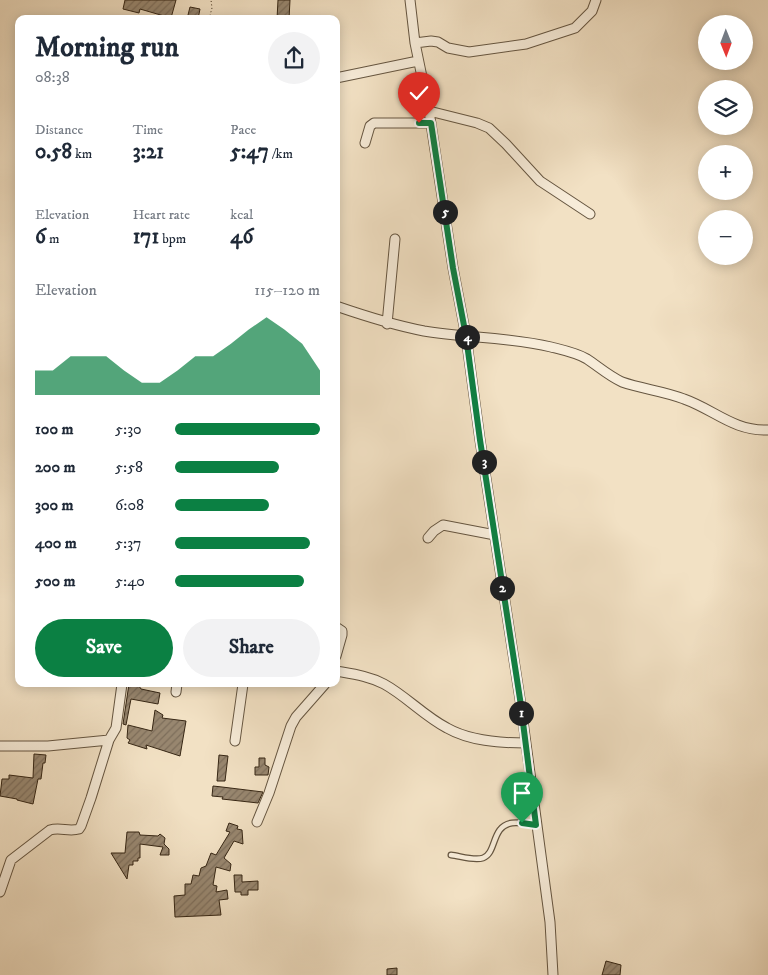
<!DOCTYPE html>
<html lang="en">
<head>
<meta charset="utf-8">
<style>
	:root { --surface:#fff; --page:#f2f2f3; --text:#1f2937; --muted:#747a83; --accent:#0b8043 }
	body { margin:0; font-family:"IM FELL DW Pica",serif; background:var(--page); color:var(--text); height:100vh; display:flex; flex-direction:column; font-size:19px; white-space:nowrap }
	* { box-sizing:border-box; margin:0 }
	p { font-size:16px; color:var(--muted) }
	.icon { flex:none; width:28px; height:28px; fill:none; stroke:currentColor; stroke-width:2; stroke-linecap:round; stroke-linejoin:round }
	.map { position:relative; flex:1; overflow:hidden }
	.side { position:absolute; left:15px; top:15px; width:325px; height:672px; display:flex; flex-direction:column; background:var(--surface); border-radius:10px; box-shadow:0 2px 12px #0003 }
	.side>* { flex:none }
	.needle { width:32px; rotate:179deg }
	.controls { position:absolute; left:698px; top:15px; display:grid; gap:10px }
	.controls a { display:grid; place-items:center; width:55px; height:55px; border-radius:50%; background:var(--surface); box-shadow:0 2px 12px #0003; font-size:25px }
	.pin { position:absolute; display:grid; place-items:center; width:42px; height:42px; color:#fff; margin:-51px -21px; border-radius:50% 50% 50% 0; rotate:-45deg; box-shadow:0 0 5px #0007 }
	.pin .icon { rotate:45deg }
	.km { position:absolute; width:25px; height:25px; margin:-12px; border-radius:50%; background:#222; color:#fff; font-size:14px; line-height:25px; text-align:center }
	.round { display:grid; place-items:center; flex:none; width:52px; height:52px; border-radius:26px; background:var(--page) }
	.summary { display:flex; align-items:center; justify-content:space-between; height:85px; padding:0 20px }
	h1 { font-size:28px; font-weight:700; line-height:38px }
	.figures { display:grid; grid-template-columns:repeat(3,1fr); gap:8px; height:85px; padding:5px 20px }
	.figures div { display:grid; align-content:center }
	.figures b { font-size:21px; font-weight:700 }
	.figures small { font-size:14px; font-weight:400 }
	.figures p { font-size:14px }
	.chart { height:140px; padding:10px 20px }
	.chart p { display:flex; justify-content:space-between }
	.chart svg { width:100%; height:90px; margin-top:5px; fill:var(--accent); opacity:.7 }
	.button { display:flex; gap:10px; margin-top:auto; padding:10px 20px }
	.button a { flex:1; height:58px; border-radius:30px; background:var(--accent); color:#fff; font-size:20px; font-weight:700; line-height:58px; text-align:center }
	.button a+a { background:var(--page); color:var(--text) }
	ul { padding:0 20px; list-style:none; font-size:16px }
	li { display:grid; grid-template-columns:80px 60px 1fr; align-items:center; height:38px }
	li i { height:12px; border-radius:6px; background:var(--accent) }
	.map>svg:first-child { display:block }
	.building { fill:url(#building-hatch); stroke:#362614 }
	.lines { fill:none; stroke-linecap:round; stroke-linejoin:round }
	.lane-casing { stroke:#655540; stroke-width:7 }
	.street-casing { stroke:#655540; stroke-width:11 }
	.path { stroke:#362614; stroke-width:1; stroke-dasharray:1 2.5; stroke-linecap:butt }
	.lane { stroke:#f7ecd9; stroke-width:4.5 }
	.street { stroke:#f7ecd9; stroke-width:9 }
	.route-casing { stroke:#fff; stroke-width:10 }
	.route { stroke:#0b8043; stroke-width:6 }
</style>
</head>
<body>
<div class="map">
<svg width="768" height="975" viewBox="0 0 768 975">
	<defs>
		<pattern id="building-hatch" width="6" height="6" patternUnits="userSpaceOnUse" patternTransform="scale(1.25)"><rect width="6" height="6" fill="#988770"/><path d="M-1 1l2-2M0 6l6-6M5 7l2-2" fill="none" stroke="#7d6e5b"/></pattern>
	</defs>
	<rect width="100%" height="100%" fill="#f2e1c4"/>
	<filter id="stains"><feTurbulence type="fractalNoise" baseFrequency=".004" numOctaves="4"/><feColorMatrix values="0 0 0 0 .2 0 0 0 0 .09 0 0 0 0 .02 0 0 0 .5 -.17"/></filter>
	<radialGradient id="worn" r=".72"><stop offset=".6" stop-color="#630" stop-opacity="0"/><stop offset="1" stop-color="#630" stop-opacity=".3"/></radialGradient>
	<path class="building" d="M125,0h51l-5,18 -31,-9 -1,4 -16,-4z
		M278,0h12l-1,19h-12z
		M190,7l10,2 -2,10h-11z
		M129,684l10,2 2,3 19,4 -2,11 -27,-5 -5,26 -3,-1z
		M155,710l8,5 -1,3 24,3 -6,35 -34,-11 1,4 -19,-6 2,-3 -3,-2 1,-13 24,6z
		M34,754l12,1 -1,8h-2l-2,16h-3l-5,25 -16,-4v-1l-17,-3 2,-17h7v-4l24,3z
		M219,755l9,1 -3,25h-8z
		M259,758h6v7l4,2 -1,8h-13v-8h4z
		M213,786l9,1 41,5 -5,11 -36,-4 1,-2 -11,-1z
		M229,823l9,3 -1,3 5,1 1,14 -9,-3 -10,17 7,6 -1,7 -14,-4 -3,18 4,1 -1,6 11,-2 1,9 -9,1 2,15 -46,2 -1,-21 11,-1v-11h6l2,-9 6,1 2,-8 5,-2 5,-13 5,2 14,-23 -4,-1z
		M127,832h12l1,3 18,1 2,-2 5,4 -1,6 5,5v6h-9l3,-8 -23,-3v14h-2v3h-5v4h-4l-2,14 -16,-26h14z
		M234,875h8v7l16,-1v9h-10v5h-7v-3h-6z
		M606,961l15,4 -1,10h-18z
		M397,968v7h-10v-6z"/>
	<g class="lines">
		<defs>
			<path id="lane" d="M451,855c9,1 23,6 32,3 14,-5 8,-32 29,-35 8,-1 16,1 24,2"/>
			<path id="street" d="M410,0l5,43 14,68 24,157 13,68 14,104 40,259 30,223 3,53
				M415,43l16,-2 7,1 10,6 21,4 57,-8 49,-16 17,-17 4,-11
				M336,78l82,-17
				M429,111l48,12 12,5 17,16 34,37 50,33
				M365,143l5,-17 4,-3h57
				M336,306c29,10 57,19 88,25 42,7 85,6 127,16 12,3 26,6 36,12 12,8 22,17 35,23 20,7 42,9 62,17 31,11 49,32 84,31
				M387,324l8,-85
				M428,538l6,-7 9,-6 52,10
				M336,627l6,4v4l-6,21
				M336,671c17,3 33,5 48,13 22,12 40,32 63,44 23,13 52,15 78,15
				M176,692l1,-8
				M235,741l8,-57
				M0,746h48l61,-6
				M257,822l12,-29 22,-67 5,-9 29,-33
				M0,892l11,-32 39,-30c10,-3 19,2 29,-1l2,-3 10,-28 18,-58 7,-12 6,-44"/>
		</defs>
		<use href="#lane" class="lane-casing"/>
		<use href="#street" class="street-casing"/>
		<path class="path" d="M209,19l3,-11 -1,-8"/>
		<use href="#lane" class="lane"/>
		<use href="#street" class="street"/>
	</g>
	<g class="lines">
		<defs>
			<path id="route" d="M419,123h12l22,145 13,68 14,104 40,259 16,126 -14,-2"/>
		</defs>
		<use href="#route" class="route-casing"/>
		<use href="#route" class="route"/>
	</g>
	<rect width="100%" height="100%" filter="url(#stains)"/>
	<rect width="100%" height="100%" fill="url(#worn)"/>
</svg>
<div class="controls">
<a><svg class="needle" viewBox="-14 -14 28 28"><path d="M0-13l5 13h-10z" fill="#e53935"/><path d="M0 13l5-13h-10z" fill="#747a83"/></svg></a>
<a><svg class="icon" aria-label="layers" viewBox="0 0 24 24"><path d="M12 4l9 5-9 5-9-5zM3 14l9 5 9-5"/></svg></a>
<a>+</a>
<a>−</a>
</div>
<div class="pin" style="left:522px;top:823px;background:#1e9e55"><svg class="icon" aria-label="arrive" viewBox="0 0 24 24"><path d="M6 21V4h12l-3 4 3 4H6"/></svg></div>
<div class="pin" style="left:419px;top:123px;background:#d93025"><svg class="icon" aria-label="check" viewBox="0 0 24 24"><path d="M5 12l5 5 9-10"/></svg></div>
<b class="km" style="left:521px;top:713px">1</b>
<b class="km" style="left:502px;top:588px">2</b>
<b class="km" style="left:484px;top:462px">3</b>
<b class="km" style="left:467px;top:337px">4</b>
<b class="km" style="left:445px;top:212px">5</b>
<section class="side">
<div class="summary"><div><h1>Morning run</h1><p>08:38</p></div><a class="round"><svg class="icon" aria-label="share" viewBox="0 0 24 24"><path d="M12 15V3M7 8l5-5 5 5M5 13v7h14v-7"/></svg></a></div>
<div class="figures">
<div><p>Distance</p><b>0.58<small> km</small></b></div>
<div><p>Time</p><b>3:21</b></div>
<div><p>Pace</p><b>5:47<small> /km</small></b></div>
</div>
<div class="figures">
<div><p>Elevation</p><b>6<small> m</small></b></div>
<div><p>Heart rate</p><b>171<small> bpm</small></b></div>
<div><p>kcal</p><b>46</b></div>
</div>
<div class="chart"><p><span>Elevation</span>115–120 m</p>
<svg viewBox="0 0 160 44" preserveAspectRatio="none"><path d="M0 44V32L10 32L20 25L30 25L40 25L50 32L60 38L70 38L80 32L90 25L100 25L110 19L120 12L130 6L140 12L150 19L160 32V44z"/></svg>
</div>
<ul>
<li><b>100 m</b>5:30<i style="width:100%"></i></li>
<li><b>200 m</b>5:58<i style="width:72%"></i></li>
<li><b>300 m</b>6:08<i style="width:65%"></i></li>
<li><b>400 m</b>5:37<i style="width:93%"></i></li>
<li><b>500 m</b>5:40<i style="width:89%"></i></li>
</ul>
<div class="button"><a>Save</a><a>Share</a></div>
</section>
</div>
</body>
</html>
